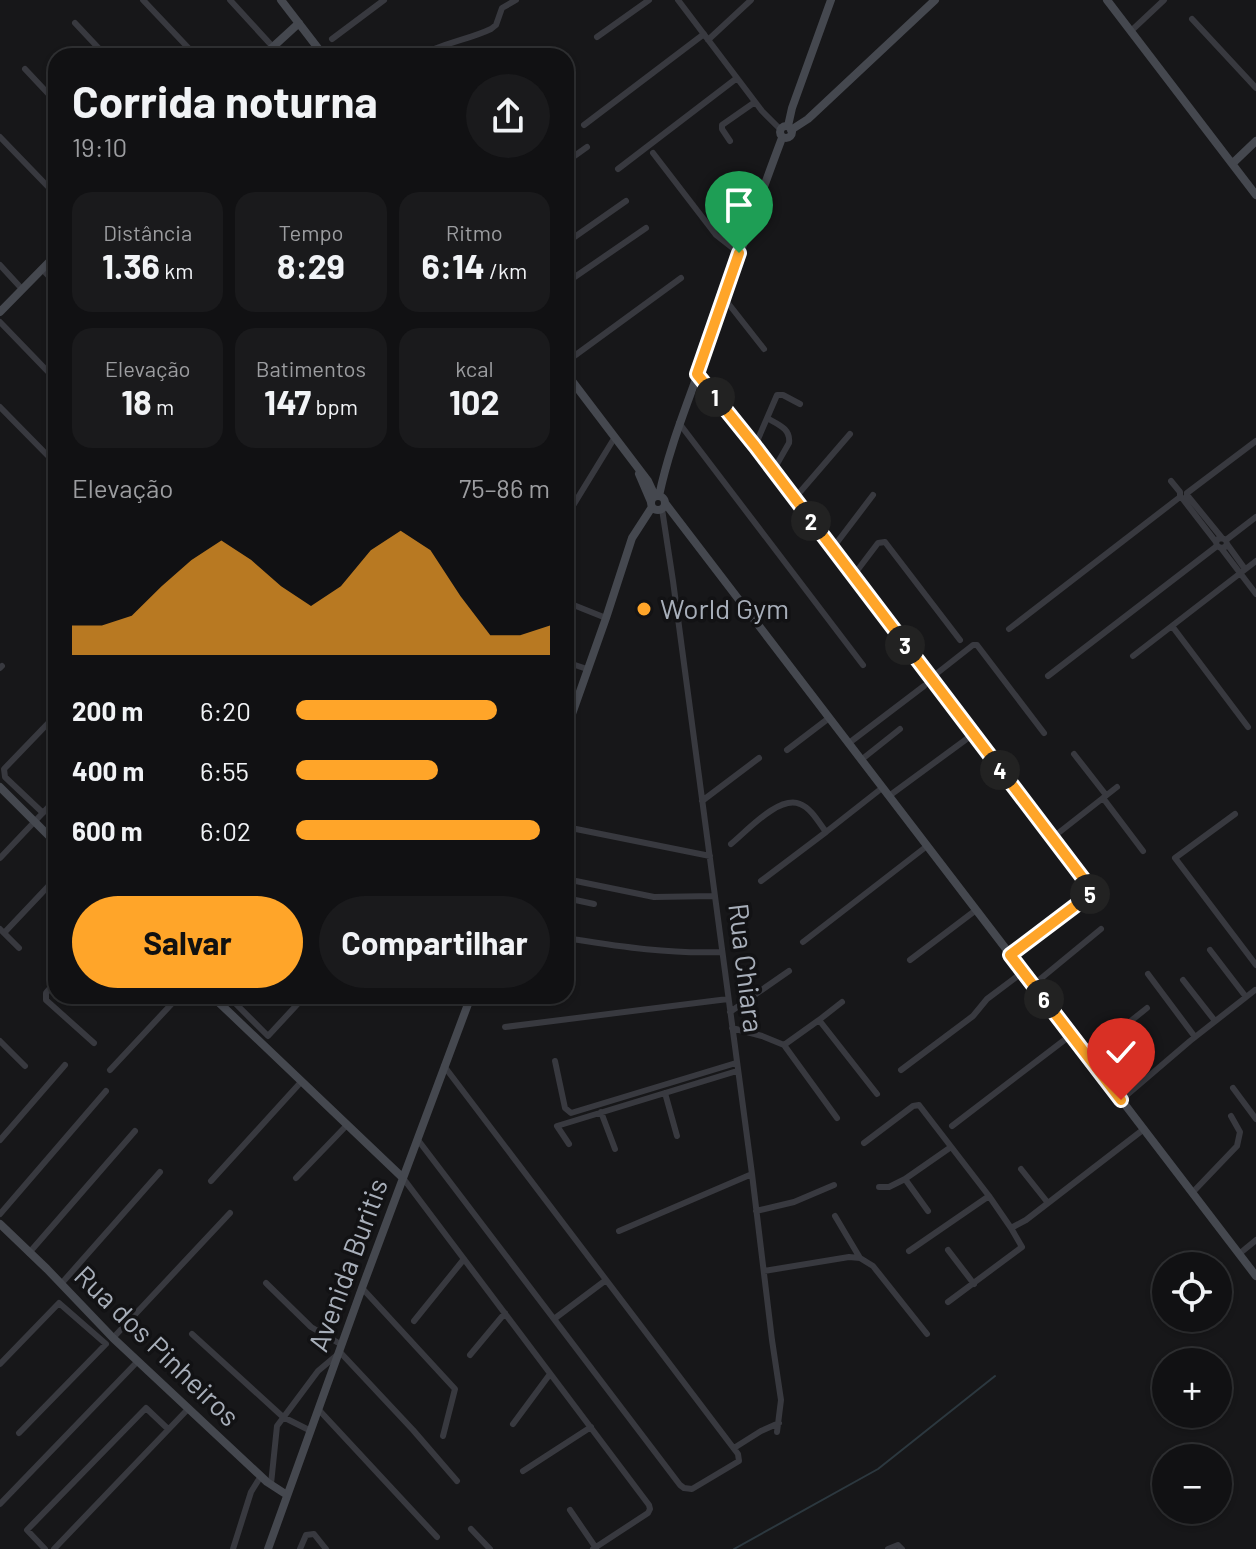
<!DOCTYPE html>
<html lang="pt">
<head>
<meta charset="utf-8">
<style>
	:root { --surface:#111113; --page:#1a1a1c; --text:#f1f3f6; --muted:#9c9da0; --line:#303133; --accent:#ffa529 }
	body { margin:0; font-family:Barlow,sans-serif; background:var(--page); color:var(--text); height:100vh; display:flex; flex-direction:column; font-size:30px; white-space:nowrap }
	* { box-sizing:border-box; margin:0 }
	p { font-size:26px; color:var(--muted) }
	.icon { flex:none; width:44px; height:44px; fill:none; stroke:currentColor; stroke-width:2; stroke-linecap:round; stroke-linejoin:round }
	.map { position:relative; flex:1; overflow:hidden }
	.sheet { position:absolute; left:48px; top:48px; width:526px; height:956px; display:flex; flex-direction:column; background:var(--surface); border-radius:24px; box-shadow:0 2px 6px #0004,0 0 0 2px var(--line) }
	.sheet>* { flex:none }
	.tools { position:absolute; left:1152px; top:1252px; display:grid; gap:16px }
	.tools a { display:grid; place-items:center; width:80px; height:80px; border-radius:50%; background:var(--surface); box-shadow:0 2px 6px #0004,0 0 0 2px var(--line); font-size:40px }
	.pin { position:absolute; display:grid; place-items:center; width:68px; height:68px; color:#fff; margin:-82px -34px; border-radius:50% 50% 50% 0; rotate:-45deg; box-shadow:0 0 8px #0007 }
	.pin .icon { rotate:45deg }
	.km { position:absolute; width:40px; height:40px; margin:-20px; border-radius:50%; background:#222; color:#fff; font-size:22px; line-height:40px; text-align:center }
	.round { display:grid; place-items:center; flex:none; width:84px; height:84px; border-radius:42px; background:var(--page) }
	.summary { display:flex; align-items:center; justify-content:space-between; height:136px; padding:0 24px }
	h1 { font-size:44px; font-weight:700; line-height:60px }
	.metrics { display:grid; grid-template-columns:repeat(3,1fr); gap:12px; height:136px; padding:8px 24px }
	.metrics div { display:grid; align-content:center; border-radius:20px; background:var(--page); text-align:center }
	.metrics b { font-size:34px; font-weight:700 }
	.metrics small { font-size:22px; font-weight:400 }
	.metrics p { font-size:22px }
	.chart { height:224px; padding:16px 24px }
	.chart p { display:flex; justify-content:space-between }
	.chart svg { width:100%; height:144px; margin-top:8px; fill:var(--accent); opacity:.7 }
	.primary-button { display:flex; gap:16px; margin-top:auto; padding:16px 24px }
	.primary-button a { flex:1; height:92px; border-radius:48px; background:var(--accent); color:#111; font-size:32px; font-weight:700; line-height:92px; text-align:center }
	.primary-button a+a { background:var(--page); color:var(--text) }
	ul { padding:0 24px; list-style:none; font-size:26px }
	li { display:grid; grid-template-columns:128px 96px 1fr; align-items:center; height:60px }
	li i { height:20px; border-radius:10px; background:var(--accent) }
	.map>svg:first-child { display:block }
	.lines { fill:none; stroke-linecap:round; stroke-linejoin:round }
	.stream { stroke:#2c383f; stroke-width:2 }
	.street { stroke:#38393f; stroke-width:6 }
	.secondary { stroke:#45484f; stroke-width:8 }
	.route-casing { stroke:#fff; stroke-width:16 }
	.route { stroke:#ffa529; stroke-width:10 }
	.poi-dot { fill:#ffa529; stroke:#121214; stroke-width:3 }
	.labels { text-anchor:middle; stroke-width:7; stroke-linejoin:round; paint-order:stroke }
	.poi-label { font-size:28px; fill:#a8afba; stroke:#121214; text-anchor:start }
	.street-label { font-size:28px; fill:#a8afba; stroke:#121214 }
</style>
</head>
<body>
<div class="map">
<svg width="1256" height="1549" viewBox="0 0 1256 1549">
	<rect width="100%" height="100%" fill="#171719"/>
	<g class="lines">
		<path class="stream" d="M734,1549l144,-80 117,-93"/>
		<path class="street" d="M143,0l53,56
			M230,0l43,47
			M678,0l84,111 18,18
			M1192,19l64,69
			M75,23l31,33
			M1131,31l33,-31
			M597,37l52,-37
			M332,39l52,-39
			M708,40l43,-40
			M420,56c22,-13 48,-16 71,-27l5,-4 6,-17 14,-8
			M25,69l31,33
			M584,125l120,-91
			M0,137l56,58
			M730,141l-8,-12v-4l33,-23
			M653,153l63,82 23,18
			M566,162l21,-15
			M618,169l119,-91
			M566,243l60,-42
			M0,265l22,24
			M42,269l14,15
			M566,283l80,-55
			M724,298l40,51
			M0,322l56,58
			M566,362l115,-84
			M697,374l58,72 337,444v3l-82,62
			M0,407l56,57
			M767,418c10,6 24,10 22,25l-16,28
			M679,423l184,242
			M755,446l22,-51h6l17,9
			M1171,481l9,11v6
			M1187,493l69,-52
			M1187,495l35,43
			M1182,498l34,44
			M794,499l56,-65
			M662,509l11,72 79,593 20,166 9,60 -4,32
			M566,517l49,-80
			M1226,540l30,-23
			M1227,544l18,25
			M1221,548l35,46
			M832,549l41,-54
			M853,576l25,-33 7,-1 75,98
			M566,602l40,16
			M1172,626l76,101
			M1009,629l171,-132
			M1133,656l123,-95
			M566,662l21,7
			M0,668l2,-2
			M1048,676l169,-130 -1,-4 2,-3 4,-1 4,2 1,4 -2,3 -4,1 -4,-2
			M931,678l42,-33h4l67,88
			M849,743l75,-57
			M787,750l42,-32
			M1074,754l32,41
			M861,760l39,-31
			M889,796l79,-58
			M1103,798l40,53
			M702,801l57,-43
			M43,813l-38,-36 -1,-8 52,-54
			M1235,814l-60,44 81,107
			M566,827l144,29
			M1052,838l65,-51
			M731,844c16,-13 48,-49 69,-40 11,4 19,19 26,28l56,-44
			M0,858l56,-59
			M566,879l88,18 61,-1
			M761,881l65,-49
			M566,898l28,6
			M0,929l19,19
			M4,933l52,-55
			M572,939c51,8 97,15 150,13
			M803,942l124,-96
			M1210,950l36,47
			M910,960l66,-50
			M1148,974l47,63
			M1183,980l32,41
			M56,981l-10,12v7l48,43
			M1033,985l68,-56
			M134,996l2,2
			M232,996l-2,2 38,38 37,-40
			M730,1012l59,-41
			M819,1020l23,-18
			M505,1027l223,-28
			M732,1028l30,8 22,9 53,73
			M0,1041l25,25
			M784,1045l35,-25 58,74
			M1087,1056l60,-48
			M555,1061l10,47 6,5 165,-50
			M110,1070l69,-74
			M901,1070l72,-54 14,-17 36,-27
			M1233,1088l23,31
			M665,1093l12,43
			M1121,1100l69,-59 65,-51
			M601,1112l14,37
			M952,1126l119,-91
			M0,1140l65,-75
			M418,1140l262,345 4,3 8,1 47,-28 -1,-7 -294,-388
			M864,1143l49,-37 6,-1 70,91 22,32 15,-8 118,-91
			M569,1144l-12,-18 180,-55
			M1021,1169l27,34
			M296,1178l51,-53
			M403,1178l246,327 1,4 -2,4 -55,36
			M211,1181l90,-99
			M879,1187h10l16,-8
			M1193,1192l44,-46 3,-14 -9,-16
			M756,1211l38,-9 40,-17
			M928,1211l-23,-32 46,-32
			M0,1214l106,-123
			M835,1216l25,42
			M619,1231l133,-57
			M948,1250l26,34
			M909,1251l80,-55
			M29,1253l106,-122
			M1239,1254l17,-14
			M764,1271l85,-14 11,1 13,8 54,68
			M266,1283l45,44 31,18
			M61,1284l99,-112
			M362,1288l93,101 -12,47
			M948,1302l74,-55 -11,-19
			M554,1319l52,-39
			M414,1321l50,-62
			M192,1334l91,83 28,14
			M113,1338l117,-125
			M339,1351l74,79 44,51
			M470,1355l35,-42
			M0,1364l59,-61 47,41 -87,89
			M319,1410l118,127
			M513,1424l37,-50
			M734,1448l27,-17 18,-8
			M523,1471l68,-44
			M271,1484l6,-58 41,-55 19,-16
			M0,1504l138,-143
			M570,1510l26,38
			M471,1529l19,20
			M45,1549l-18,-19 119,-122 22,21
			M54,1549l134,-140
			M233,1549l18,-57 10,-16
			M300,1549l6,-14 8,-1 12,15
			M888,1549l10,-4 4,4"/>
		<path class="secondary" d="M281,0l43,56
			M1107,0l149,195
			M263,56l36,-33
			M780 132a6 6 0 1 1 12 0a6 6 0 1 1-12 0Z
			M788,126l4,-18 39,-108
			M791,130l17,-11 127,-119
			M1233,163l23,-22
			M0,312l56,-57
			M566,373l82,108 7,15
			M639,474l12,28
			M651 503a7 7 0 1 1 14 0a7 7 0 1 1-14 0Z
			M659,496c10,-48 27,-88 43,-134 26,-75 52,-150 80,-224
			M665,503l591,773
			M566,731l40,-113 26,-80 20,-31
			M0,787l56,56
			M212,996l191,182
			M0,1224l47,45 66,69 154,144 20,13
			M268,1549l94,-261 109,-292"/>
	</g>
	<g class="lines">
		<defs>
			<path id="route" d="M739,253l-42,121 58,72 337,444v3l-82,62 111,145"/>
		</defs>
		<use href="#route" class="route-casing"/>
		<use href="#route" class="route"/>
	</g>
	<circle class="poi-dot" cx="644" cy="609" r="8"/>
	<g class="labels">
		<g class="poi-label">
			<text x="660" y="619">World Gym</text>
		</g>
		<g class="street-label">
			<text transform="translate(746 968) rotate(83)" y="10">Rua Chiara</text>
			<text transform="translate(348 1265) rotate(-70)" y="10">Avenida Buritis</text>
			<text transform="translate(157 1346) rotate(44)" y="10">Rua dos Pinheiros</text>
		</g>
	</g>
</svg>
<div class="tools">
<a><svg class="icon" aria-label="locate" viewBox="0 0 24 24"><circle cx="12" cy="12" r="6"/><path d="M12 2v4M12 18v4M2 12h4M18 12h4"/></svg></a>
<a>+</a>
<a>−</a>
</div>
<div class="pin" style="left:739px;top:253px;background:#1e9e55"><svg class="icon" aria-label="arrive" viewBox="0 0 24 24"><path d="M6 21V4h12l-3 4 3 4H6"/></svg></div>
<div class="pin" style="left:1121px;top:1100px;background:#d93025"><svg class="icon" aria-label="check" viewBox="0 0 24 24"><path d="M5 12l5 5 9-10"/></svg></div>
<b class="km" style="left:715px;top:397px">1</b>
<b class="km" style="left:811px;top:521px">2</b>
<b class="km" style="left:905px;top:645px">3</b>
<b class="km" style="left:1000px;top:770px">4</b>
<b class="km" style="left:1090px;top:894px">5</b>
<b class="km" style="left:1044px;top:999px">6</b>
<section class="sheet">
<div class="summary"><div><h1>Corrida noturna</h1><p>19:10</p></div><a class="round"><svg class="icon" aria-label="share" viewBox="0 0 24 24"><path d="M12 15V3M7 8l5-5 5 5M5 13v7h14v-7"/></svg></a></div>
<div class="metrics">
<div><p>Distância</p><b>1.36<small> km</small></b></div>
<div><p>Tempo</p><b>8:29</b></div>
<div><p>Ritmo</p><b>6:14<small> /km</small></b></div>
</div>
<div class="metrics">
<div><p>Elevação</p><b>18<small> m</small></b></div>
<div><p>Batimentos</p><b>147<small> bpm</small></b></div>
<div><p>kcal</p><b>102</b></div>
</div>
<div class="chart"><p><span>Elevação</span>75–86 m</p>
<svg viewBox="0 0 160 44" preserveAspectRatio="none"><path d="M0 44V35L10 35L20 32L30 23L40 15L50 9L60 15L70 23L80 29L90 23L100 12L110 6L120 12L130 26L140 38L150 38L160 35V44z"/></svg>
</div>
<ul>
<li><b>200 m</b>6:20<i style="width:79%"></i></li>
<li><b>400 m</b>6:55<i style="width:56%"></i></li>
<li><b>600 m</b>6:02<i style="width:96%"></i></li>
</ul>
<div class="primary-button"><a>Salvar</a><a>Compartilhar</a></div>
</section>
</div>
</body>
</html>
